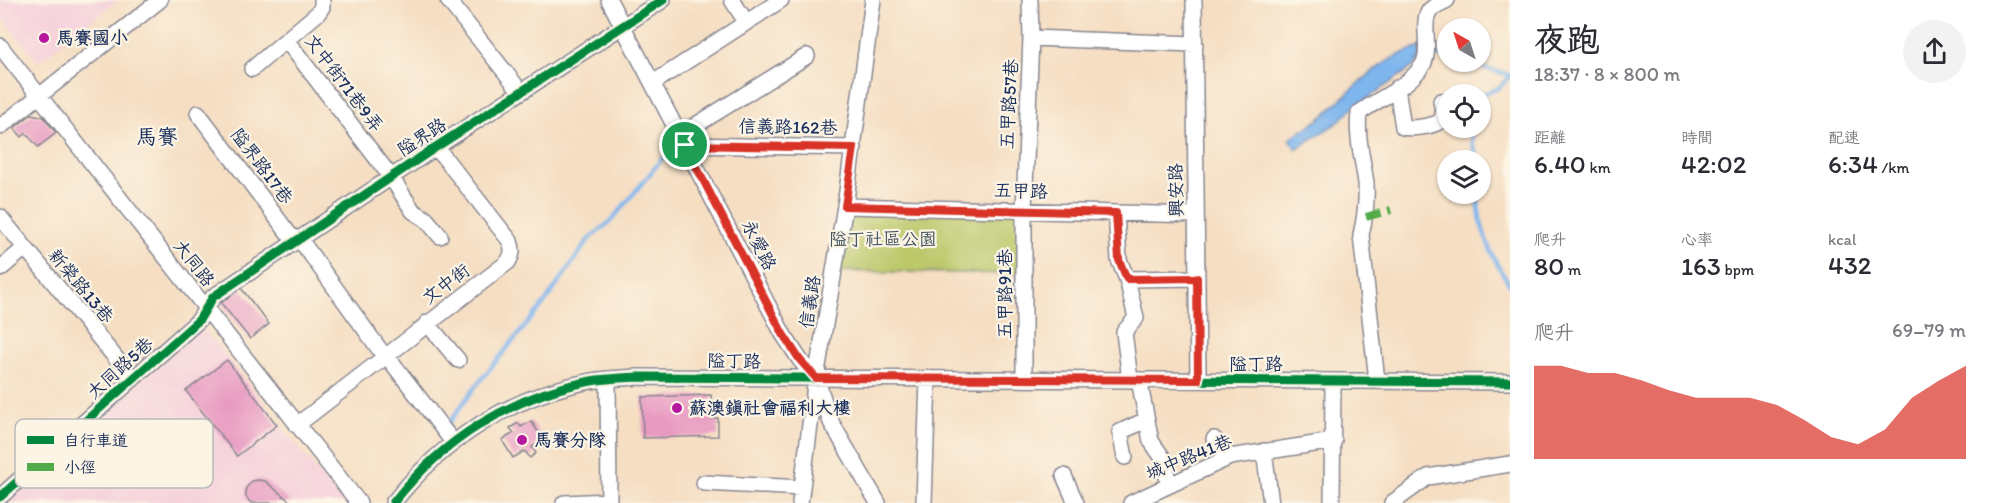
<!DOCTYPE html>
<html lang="zh-TW">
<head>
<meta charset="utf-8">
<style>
	:root { --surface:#fff; --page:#f2f2f3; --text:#2b2b33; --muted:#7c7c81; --accent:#d93025 }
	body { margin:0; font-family:Itim,"LXGW WenKai TC",sans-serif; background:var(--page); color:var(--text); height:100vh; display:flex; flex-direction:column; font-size:22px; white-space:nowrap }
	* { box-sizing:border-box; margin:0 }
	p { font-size:20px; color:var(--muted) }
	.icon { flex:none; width:33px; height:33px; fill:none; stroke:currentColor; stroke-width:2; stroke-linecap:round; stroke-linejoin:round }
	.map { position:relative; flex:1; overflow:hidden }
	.drawer { display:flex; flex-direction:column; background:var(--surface); width:480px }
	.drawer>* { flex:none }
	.needle { width:39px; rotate:321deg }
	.tools { position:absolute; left:1437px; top:18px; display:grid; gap:12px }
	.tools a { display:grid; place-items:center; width:54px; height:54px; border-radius:50%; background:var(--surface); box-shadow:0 2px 4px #0004; font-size:30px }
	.pin { position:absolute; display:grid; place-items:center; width:51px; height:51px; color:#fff; margin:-26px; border:3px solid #fff; border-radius:50%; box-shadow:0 2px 6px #0007 }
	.round { display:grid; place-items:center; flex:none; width:63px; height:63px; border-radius:32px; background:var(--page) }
	.headline { display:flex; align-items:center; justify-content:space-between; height:102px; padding:0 24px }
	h1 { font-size:33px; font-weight:600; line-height:45px }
	.stats { display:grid; grid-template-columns:repeat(3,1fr); gap:9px; height:102px; padding:6px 24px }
	.stats div { display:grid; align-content:center }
	.stats b { font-size:26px; font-weight:600 }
	.stats small { font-size:16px; font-weight:400 }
	.stats p { font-size:16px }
	.chart { height:168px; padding:12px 24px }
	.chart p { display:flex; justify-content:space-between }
	.chart svg { width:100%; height:108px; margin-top:6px; fill:var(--accent); opacity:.7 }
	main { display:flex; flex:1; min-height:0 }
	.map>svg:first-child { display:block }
	.built { fill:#f5cfda }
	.green { fill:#bcc86a; stroke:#6c7c64; stroke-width:1.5 }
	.water { fill:#7eb6ee; stroke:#4c72a6; stroke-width:1.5 }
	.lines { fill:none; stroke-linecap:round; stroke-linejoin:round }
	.stream { stroke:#7eb6ee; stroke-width:4 }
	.building { fill:#e89ac1 }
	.minor-casing { stroke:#888690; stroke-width:18 }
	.minor { stroke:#fff; stroke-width:15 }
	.quiet { stroke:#52ab49; stroke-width:8; stroke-dasharray:15 8; stroke-linecap:butt }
	.cycleway-casing { stroke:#fcf5e5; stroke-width:13 }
	.cycleway { stroke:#00873e; stroke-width:9 }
	.route-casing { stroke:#fff; stroke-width:12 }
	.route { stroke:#d93025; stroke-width:8 }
	.poi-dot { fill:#b5179e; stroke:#fcf5e5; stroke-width:2 }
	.labels { text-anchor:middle; stroke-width:4.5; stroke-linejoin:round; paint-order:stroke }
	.poi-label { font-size:18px; font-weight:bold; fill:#1b2f5e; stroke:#fcf5e5; text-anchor:start }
	.street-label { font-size:18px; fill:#1b2f5e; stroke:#fcf5e5 }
	.park-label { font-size:18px; fill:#435561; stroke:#fcf5e5 }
	.quarter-label { font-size:21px; fill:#1b2f5e; stroke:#fcf5e5 }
	.key { fill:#fcf5e5; stroke:#b8babc; stroke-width:1.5 }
	.key-label { font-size:16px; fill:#1b2f5e }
</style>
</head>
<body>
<main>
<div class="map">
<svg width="1510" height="503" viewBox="0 0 1510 503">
	<rect width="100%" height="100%" fill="#fcf5e5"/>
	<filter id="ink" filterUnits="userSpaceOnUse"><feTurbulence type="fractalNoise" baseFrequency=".0167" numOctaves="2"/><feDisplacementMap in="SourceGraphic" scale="12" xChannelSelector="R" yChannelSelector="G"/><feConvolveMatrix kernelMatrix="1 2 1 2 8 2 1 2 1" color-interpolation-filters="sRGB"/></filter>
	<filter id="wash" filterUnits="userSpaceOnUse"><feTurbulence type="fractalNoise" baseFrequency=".008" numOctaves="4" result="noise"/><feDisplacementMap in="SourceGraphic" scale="24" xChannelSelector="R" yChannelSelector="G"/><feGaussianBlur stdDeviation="1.35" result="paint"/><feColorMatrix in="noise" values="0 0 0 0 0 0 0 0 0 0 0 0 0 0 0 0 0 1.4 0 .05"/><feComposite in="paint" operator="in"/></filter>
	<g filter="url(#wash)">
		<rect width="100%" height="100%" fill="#f5dec2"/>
		<path class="built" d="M0,0h118l-80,62 -38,-47z
			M202,326l141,177h-339z"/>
		<path class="green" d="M845,206l179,4v64l-190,-3z"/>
		<path class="water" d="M1422,47l2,4 -10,15 -62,43 -15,14 -41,26 -6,-11c9,-6 19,-11 28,-18 32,-26 61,-64 104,-73z"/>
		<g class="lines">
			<path class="stream" d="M1431,53l17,5
				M1461,62l49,13
				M1480,95l19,-7 11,-12
				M1472,128v15l6,17
				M1478,194c-1,31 14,65 32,91
				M446,427l29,-40 71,-86 43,-62 22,-18 65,-79"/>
		</g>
		<g id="blocks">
			<path class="building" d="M32,114l12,3 12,16 -18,14 -12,-14 -4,4 -8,-9z
				M241,288l28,36 -19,15 -29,-36z
				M227,360l50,65 -40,31 -51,-65z
				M711,395v24l7,-1v18l-75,2 -1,-41z
				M531,421l12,18 -11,8 4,6 -6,5 -5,-7 -12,7 -11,-18 12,-7 -4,-5 8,-5 3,4z
				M258,480l7,1 27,22h-41l-5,-6v-9l6,-7z"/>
		</g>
	</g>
	<g filter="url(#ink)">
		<use href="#blocks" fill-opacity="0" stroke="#888690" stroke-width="1.5"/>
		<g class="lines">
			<defs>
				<path id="minor" d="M448,0l73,92
					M609,0l174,334 17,26 16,18 15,44 47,81
					M732,0l14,22
					M1194,0l4,380
					M1031,38l164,6
					M287,41l104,136 22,34 13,8 14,17
					M0,46l359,457
					M252,69l66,-56 4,-6v-7
					M653,83l128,-83
					M1397,88l6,39c6,2 33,0 38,-7 4,-5 1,-13 0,-19
					M198,113l91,121 15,11 76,105 10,10 63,82
					M0,127l160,-127
					M680,135l127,-79
					M685,145l169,3
					M845,206l351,9
					M1116,213l3,47 8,19 9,39 -12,14 6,48
					M0,217l133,162
					M0,269l25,-21
					M1127,279l70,-1
					M427,323l31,37
					M608,379l1,124
					M1024,379v-169l7,-172 -1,-38
					M1139,380l12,61 14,20 3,23
					M1377,381l-16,-146c4,-17 6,-34 5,-52 -3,-23 -10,-46 -7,-70 20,-15 48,-25 63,-47 11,-16 -3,-46 9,-57 5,-4 11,-6 16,-9
					M297,425l211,-163c5,-8 5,-12 2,-21l-74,-94
					M1214,439l16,18
					M1264,451l7,52
					M1125,457l-5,-25 26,-12
					M1064,476l12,27
					M704,483l98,5
					M0,497l199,-177 14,-23 223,-150 227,-147
					M393,503c50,-64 119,-107 198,-122 15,-3 31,-3 46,-4l873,5
					M564,503l45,-2
					M800,503l16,-125 29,-172 28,-206
					M924,503l4,-125
					M1131,503l99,-46 104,-16
					M1332,503l1,-122
					M1392,503l36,-26 82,-13"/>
			</defs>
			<use href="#minor" class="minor-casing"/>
			<use href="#minor" class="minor"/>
			<path class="quiet" d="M1366,217l25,-7"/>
			<defs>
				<path id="cycleway" d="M0,497l199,-177 14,-23 223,-150 227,-147
					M393,503c50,-64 119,-107 198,-122 15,-3 31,-3 46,-4l873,5"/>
			</defs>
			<use href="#cycleway" class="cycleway-casing"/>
			<use href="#cycleway" class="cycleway"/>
		</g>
	</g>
	<g class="lines" filter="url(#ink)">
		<defs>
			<path id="route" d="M685,145l169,3 -9,58 271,7 3,47 8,19 70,-1 1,102 -382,-2 -16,-18 -17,-26z"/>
		</defs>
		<use href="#route" class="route-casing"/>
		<use href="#route" class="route"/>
	</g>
	<g class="poi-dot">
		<circle cx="44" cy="38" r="6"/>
		<circle cx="677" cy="408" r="6"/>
		<circle cx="522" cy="440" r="6"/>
	</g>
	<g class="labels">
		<g class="poi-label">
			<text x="56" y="44">馬賽國小</text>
			<text x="689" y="414">蘇澳鎮社會福利大樓</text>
			<text x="534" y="446">馬賽分隊</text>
		</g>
		<g class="street-label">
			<text transform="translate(344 83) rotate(53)" y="6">文中街71巷9弄</text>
			<text transform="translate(1009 104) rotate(-87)" y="6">五甲路57巷</text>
			<text transform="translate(788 127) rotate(1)" y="6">信義路162巷</text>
			<text transform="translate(422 137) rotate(-33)" y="6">隘界路</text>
			<text transform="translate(262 166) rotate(53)" y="6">隘界路17巷</text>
			<text transform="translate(1176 190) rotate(-91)" y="6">興安路</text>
			<text transform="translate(1021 191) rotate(2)" y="6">五甲路</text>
			<text transform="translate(759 245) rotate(63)" y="6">永愛路</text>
			<text transform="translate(194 263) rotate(52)" y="6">大同路</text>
			<text transform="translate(446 284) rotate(-37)" y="6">文中街</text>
			<text transform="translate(81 286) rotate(50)" y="6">新榮路13巷</text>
			<text transform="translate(1005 294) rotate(-90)" y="6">五甲路91巷</text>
			<text transform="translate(810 302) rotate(-81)" y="6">信義路</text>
			<text transform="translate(734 361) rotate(1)" y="6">隘丁路</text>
			<text x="1256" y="370">隘丁路</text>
			<text transform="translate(120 368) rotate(-42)" y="6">大同路5巷</text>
			<text transform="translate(1189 457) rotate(-22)" y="6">城中路41巷</text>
		</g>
		<g class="park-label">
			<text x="883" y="245">隘丁社區公園</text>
		</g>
		<g class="quarter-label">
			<text x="157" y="144">馬賽</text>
		</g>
	</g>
	<rect x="15" y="419" width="198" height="69" rx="9" class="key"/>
	<rect x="27" y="436" width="27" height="8" fill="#00873e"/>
	<rect x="27" y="463" width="27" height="8" fill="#52ab49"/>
	<g class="key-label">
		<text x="64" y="446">自行車道</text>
		<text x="64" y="473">小徑</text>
	</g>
</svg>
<div class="tools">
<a><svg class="needle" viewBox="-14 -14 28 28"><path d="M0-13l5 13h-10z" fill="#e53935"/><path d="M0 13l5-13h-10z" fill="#7c7c81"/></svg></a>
<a><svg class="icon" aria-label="locate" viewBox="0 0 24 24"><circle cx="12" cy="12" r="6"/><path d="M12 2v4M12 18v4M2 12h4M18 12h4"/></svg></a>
<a><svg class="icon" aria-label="layers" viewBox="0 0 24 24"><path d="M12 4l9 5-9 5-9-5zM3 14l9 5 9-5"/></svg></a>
</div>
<div class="pin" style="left:685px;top:145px;background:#1e9e55"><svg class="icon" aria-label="arrive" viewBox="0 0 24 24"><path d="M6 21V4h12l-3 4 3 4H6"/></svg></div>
</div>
<section class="drawer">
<div class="headline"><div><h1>夜跑</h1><p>18:37 · 8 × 800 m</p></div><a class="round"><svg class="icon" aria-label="share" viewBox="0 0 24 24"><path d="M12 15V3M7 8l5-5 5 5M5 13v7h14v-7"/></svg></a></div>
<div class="stats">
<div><p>距離</p><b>6.40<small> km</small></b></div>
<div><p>時間</p><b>42:02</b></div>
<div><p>配速</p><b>6:34<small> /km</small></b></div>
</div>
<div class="stats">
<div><p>爬升</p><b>80<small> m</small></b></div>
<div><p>心率</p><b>163<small> bpm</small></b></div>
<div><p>kcal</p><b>432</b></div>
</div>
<div class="chart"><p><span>爬升</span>69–79 m</p>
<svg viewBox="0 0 160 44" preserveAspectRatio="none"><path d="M0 44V6L10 6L20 9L30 9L40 12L50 16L60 19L70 19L80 19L90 22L100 28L110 35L120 38L130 32L140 19L150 12L160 6V44z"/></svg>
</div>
</section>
</main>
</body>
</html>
